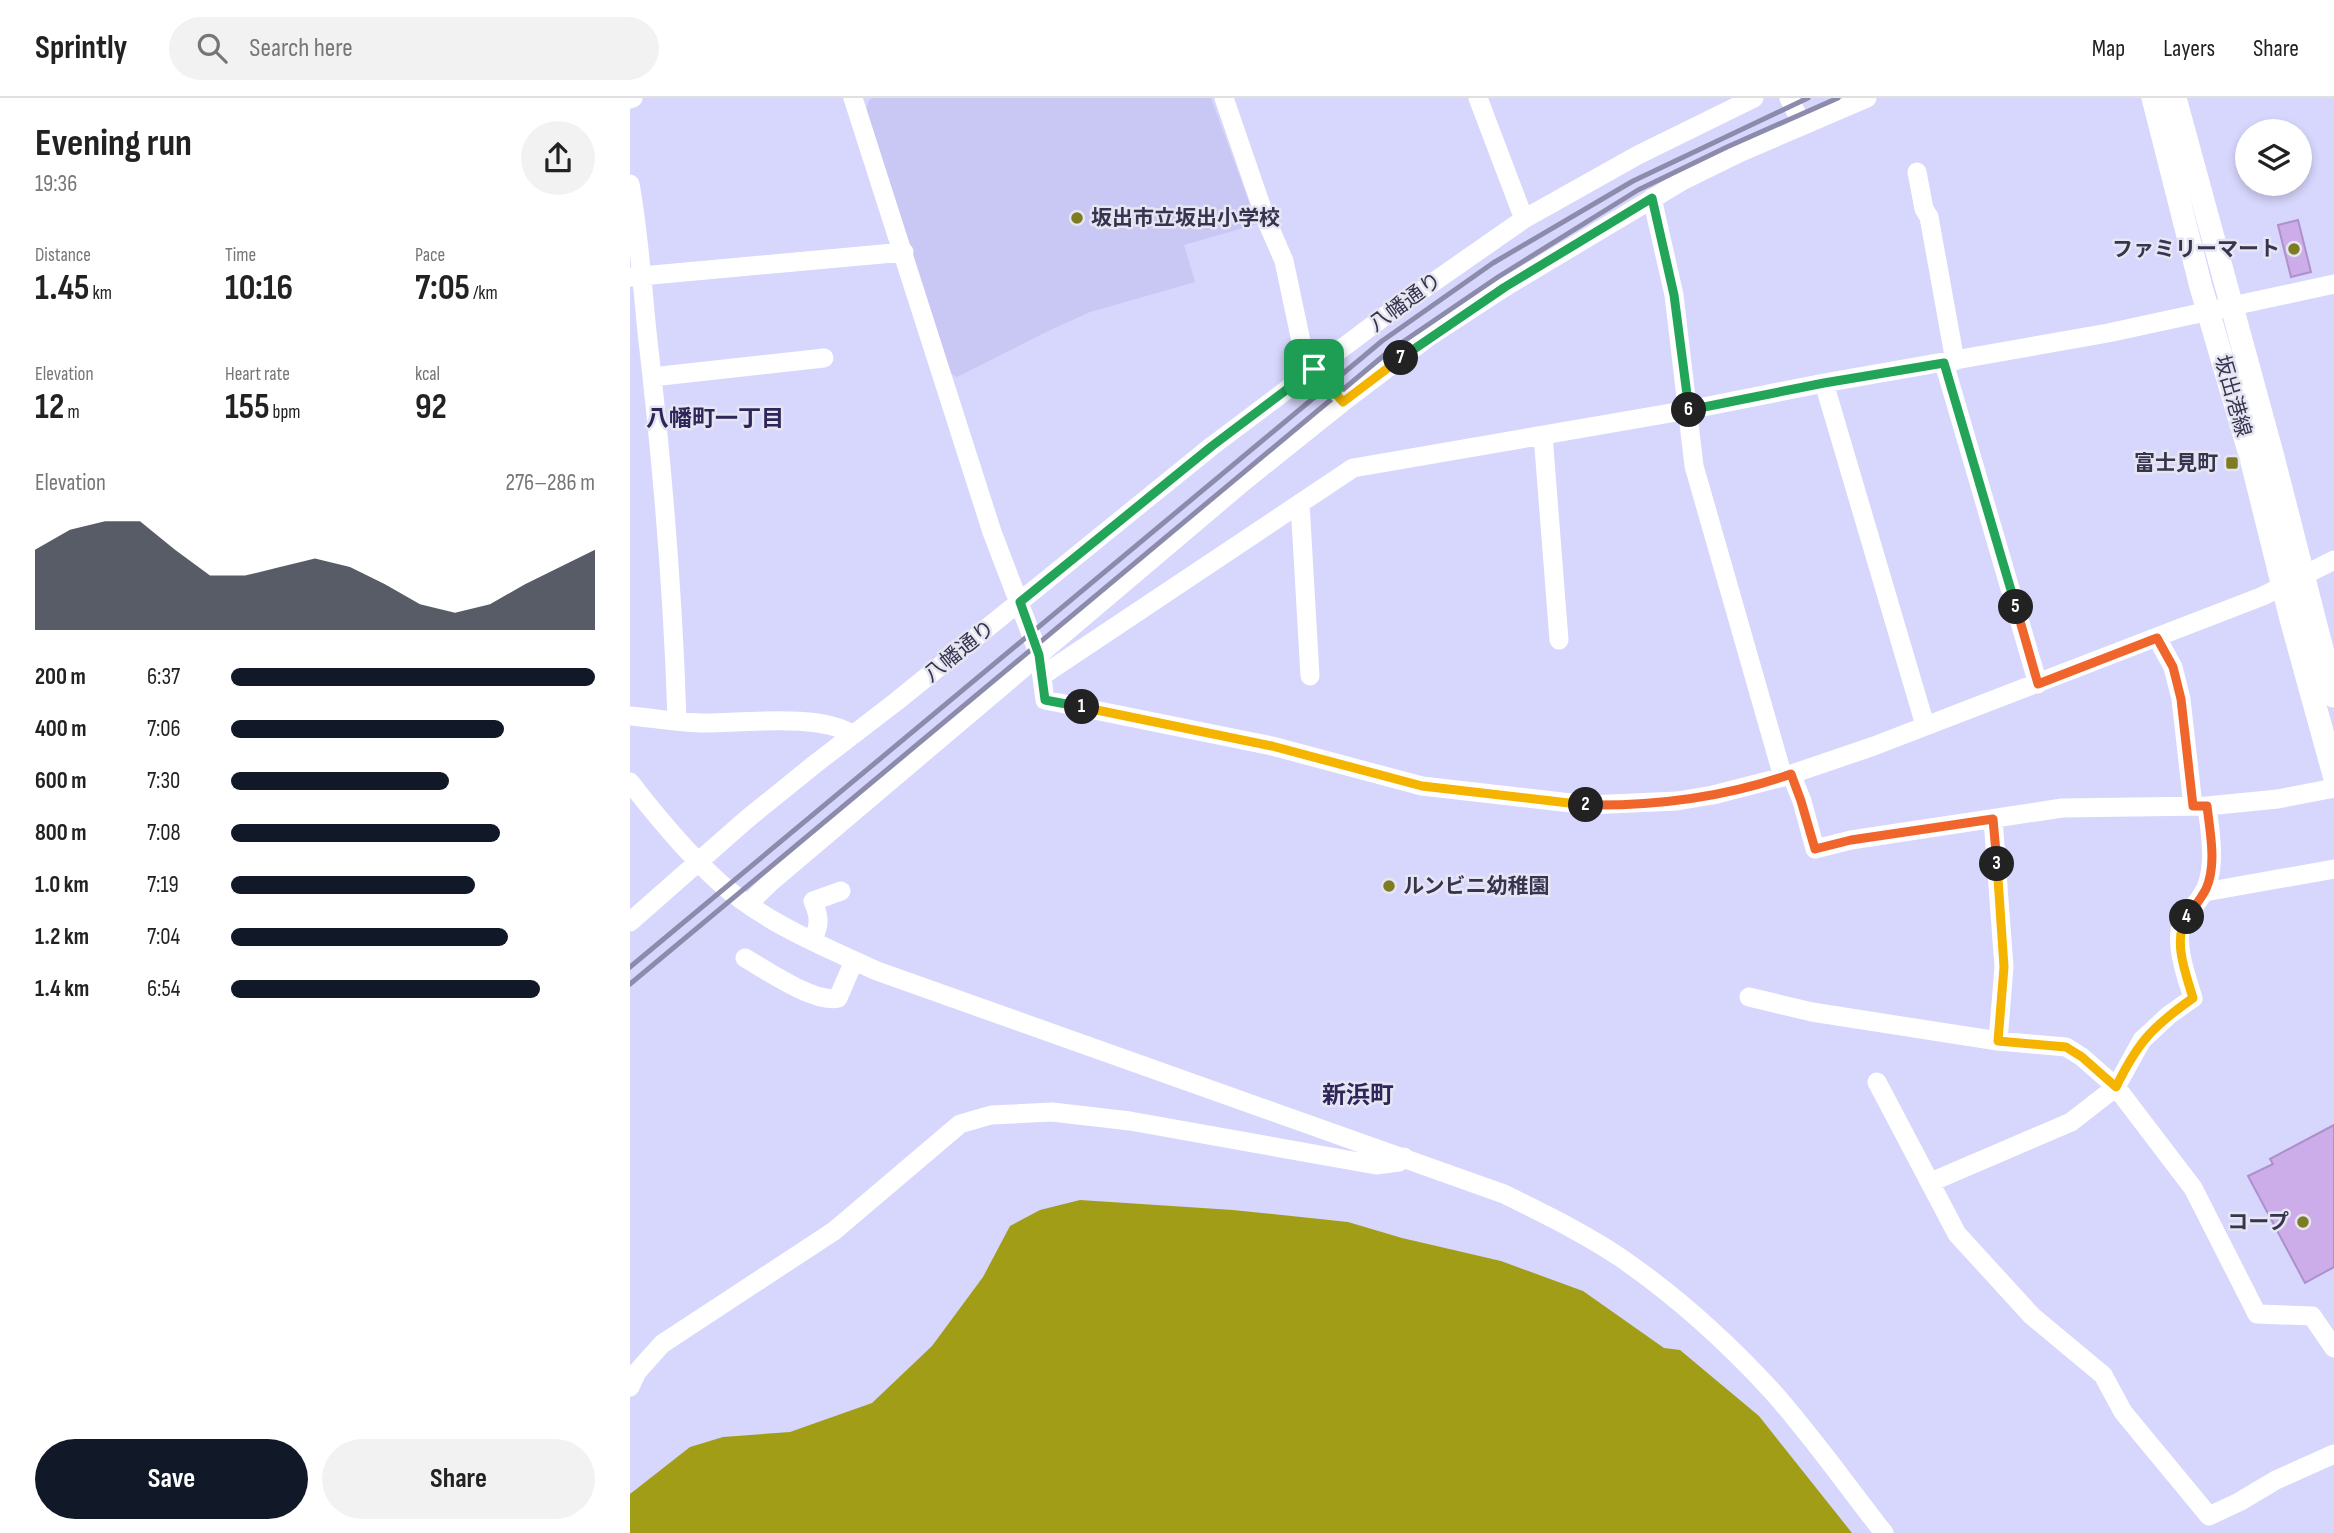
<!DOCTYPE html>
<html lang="en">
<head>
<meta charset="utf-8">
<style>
	:root { --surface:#fff; --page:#f2f2f2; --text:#222; --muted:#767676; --line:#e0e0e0; --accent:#111827 }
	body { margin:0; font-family:"Sofia Sans Condensed","Noto Sans JP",sans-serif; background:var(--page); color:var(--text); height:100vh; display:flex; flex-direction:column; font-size:26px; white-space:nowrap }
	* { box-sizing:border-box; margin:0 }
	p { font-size:23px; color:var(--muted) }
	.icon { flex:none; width:38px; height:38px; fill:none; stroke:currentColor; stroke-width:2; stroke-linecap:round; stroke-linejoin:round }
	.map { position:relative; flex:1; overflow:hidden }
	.details { display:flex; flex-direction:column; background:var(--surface); width:630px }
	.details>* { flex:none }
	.buttons { position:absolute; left:1605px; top:21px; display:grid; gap:14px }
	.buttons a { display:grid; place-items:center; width:77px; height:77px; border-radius:50%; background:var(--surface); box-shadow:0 4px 10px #0003; font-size:35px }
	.pin { position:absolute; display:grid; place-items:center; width:60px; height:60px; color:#fff; margin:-30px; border-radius:14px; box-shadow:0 4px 10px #0006 }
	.km { position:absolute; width:35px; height:35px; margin:-18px; border-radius:50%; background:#222; color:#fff; font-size:19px; line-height:35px; text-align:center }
	.round { display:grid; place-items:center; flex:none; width:74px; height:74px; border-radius:37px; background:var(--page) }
	.summary { display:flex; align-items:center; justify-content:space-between; height:119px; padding:0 35px }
	h1 { font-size:38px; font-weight:700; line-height:52px }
	.stats { display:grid; grid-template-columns:repeat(3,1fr); gap:10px; height:119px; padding:7px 35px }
	.stats div { display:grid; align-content:center }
	.stats b { font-size:35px; font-weight:700 }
	.stats small { font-size:19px; font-weight:400 }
	.stats p { font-size:19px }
	.chart { height:196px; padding:14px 35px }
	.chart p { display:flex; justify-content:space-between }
	.chart svg { width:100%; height:126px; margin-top:7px; fill:var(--accent); opacity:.7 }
	.cta { display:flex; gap:14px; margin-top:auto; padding:14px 35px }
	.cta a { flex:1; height:80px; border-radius:42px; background:var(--accent); color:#fff; font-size:28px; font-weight:700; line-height:80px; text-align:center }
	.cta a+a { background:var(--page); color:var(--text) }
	ul { padding:0 35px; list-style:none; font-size:23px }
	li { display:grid; grid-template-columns:112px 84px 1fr; align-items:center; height:52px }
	li i { height:18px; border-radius:9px; background:var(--accent) }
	header { display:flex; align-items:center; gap:42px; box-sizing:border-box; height:98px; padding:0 35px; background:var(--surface); border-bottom:2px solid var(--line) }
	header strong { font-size:33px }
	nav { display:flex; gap:38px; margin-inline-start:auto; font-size:24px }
	.search { width:490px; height:63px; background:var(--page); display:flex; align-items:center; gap:18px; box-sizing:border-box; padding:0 24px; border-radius:38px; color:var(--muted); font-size:26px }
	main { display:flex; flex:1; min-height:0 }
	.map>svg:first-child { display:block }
	.built { fill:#c9c7f3 }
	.forest { fill:#a29d16 }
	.building { fill:#ccadea; stroke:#ae90cb; stroke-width:2 }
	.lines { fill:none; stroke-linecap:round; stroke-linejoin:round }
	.minor { stroke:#fff; stroke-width:19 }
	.major { stroke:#fff; stroke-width:23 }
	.rail { stroke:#8d8bac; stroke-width:5 }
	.split-1-casing { stroke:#fff; stroke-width:14 }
	.split-2-casing { stroke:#fff; stroke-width:14 }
	.split-3-casing { stroke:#fff; stroke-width:14 }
	.split-4-casing { stroke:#fff; stroke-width:14 }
	.split-5-casing { stroke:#fff; stroke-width:14 }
	.split-6-casing { stroke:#fff; stroke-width:14 }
	.split-7-casing { stroke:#fff; stroke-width:14 }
	.split-8-casing { stroke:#fff; stroke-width:14 }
	.split-1 { stroke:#22a559; stroke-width:9 }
	.split-2 { stroke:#f5b400; stroke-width:9 }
	.split-3 { stroke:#f0652b; stroke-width:9 }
	.split-4 { stroke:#f5b400; stroke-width:9 }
	.split-5 { stroke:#f0652b; stroke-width:9 }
	.split-6 { stroke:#22a559; stroke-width:9 }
	.split-7 { stroke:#22a559; stroke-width:9 }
	.split-8 { stroke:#f5b400; stroke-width:9 }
	.poi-dot { fill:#7e7b22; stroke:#e6e6f3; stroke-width:2.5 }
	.labels { text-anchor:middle; stroke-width:5; stroke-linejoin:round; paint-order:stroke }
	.poi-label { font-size:21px; font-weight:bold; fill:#36344e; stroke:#e6e6f3; text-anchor:end }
	.street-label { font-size:21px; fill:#36344e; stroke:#e6e6f3 }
	.neighbourhood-label { font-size:23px; font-weight:bold; fill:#2e265a; stroke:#e6e6f3 }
	.quarter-label { font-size:24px; font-weight:bold; fill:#2e265a; stroke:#e6e6f3 }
</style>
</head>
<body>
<header>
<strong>Sprintly</strong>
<div class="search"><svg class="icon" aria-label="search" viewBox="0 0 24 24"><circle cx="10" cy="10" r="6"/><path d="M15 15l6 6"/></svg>Search here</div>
<nav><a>Map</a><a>Layers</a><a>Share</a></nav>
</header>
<main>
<section class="details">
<div class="summary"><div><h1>Evening run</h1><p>19:36</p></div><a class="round"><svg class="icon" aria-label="share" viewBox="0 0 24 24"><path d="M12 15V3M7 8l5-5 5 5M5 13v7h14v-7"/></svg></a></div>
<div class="stats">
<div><p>Distance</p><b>1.45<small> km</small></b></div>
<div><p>Time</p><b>10:16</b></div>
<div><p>Pace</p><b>7:05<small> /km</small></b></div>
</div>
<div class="stats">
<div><p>Elevation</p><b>12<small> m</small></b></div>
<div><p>Heart rate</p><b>155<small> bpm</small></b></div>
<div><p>kcal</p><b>92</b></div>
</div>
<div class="chart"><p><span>Elevation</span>276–286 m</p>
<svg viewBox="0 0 160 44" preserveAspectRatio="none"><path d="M0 44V16L10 9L20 6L30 6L40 16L50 25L60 25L70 22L80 19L90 22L100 28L110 35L120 38L130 35L140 28L150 22L160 16V44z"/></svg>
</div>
<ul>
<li><b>200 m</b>6:37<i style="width:100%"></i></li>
<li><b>400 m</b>7:06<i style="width:75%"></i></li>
<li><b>600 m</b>7:30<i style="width:60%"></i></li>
<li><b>800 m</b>7:08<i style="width:74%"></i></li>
<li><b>1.0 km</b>7:19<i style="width:67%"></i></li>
<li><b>1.2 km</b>7:04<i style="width:76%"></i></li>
<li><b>1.4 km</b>6:54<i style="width:85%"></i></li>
</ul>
<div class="cta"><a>Save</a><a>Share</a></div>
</section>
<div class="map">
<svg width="1704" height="1435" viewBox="0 0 1704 1435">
	<rect width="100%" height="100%" fill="#d7d6fd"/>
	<path class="built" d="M243,0h338l46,126 -73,21 11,37 -105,30 -44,20 -89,45 -11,-6 -81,-259 4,-12z"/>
	<path class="forest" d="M450,1102l153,10 115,12 54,16 99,23 82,30 81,57 16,2 79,66 93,117h-1222v-39l60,-47 33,-10 67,-5 82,-29 60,-57 51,-69 27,-51 30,-16z"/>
	<path class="building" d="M1668,122l13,52 -20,5 -13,-52z
		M1704,1027v142l-29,16 -57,-107 25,-12 -3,-5z"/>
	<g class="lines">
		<path class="minor" d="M223,0l139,434 47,123 6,45 227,46 150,40 166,19 89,-4 36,-6 70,-18 91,-31 389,-150 71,-36
			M594,0l41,119 19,44 21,99 38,42
			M848,0l46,121
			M1159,0l13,27
			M0,1l3,-1
			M1287,74l7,37 5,8 26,144
			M0,86c9,49 12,99 17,148 15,129 26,259 30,388
			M1022,100l22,97 20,171 89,311
			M0,179l274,-25
			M1314,265l94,321
			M22,279l172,-19
			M1194,285l101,342
			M913,337l16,205
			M670,405l10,173
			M1527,540l16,29 8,32 12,107
			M413,577l310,-207 335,-58 136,-27 284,-50 226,-49
			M0,618c25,2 50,7 75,7 39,0 116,-10 148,12
			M1161,676l11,27 13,48 36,-9 211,-32 145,-2 71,-7 56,-11
			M0,684c27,35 56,70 89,100 45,40 103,64 158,89l627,223c40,20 80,39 117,64 55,38 106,84 151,133 40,45 75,95 112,142
			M1363,721l11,148 -6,74
			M1575,794l129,-23
			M118,806l24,-23 470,-398 101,-81 87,-66 75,-49 177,-106 57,-28 128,-55
			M0,824l117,-103 68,-55 82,-63 315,-255 173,-130 139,-97 114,-64 116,-57
			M182,843c8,-16 8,-23 1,-40l28,-10
			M115,860c21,12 70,46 93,40l16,-37
			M1119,899l63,15 186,29 68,6 16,10 34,30 77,101 64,126 55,2 22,32
			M1247,984l80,152 75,82 71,59 20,37 86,104 30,-14 37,-22 58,-26
			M1301,1084l140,-60 45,-35 26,-47 27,-25 24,-17c-6,-19 -19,-55 -11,-74 7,-15 22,-26 26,-42 7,-24 2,-51 -1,-76
			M0,1289l7,-15 25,-28 172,-113 126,-107 31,-9 61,-3 78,9 246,44 23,-3 5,-5"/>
		<path class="major" d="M1523,0l48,189 50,171 40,161 43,156
			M1545,0l98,359 61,239"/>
		<path class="rail" d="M0,869l752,-626 111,-78 140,-82 175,-83
			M0,886l758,-632 110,-75 140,-87 89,-43 111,-49"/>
	</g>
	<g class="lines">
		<defs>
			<path id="split-1" d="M452,609l-37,-7 -6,-45 -19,-53 192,-156 102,-77"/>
			<path id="split-2" d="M452,609l190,39 150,40 164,19"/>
			<path id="split-3" d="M956,707c69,1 140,-8 205,-31l10,27 14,48 36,-9 142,-21 4,45"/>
			<path id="split-4" d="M1367,766l7,103 -6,74 68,6 16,10 34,30c22,-45 36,-60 77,-89 -7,-24 -21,-58 -6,-81"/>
			<path id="split-5" d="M1386,509l22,77 119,-46 16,29 8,32 12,107h14c3,26 10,59 -1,83 -5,10 -13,19 -19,28"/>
			<path id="split-6" d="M1059,312l135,-27 120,-20 72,244"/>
			<path id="split-7" d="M771,260l104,-71 147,-89 22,97 15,115"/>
			<path id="split-8" d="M684,271l29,33 58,-44"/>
		</defs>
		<use href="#split-1" class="split-1-casing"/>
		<use href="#split-2" class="split-2-casing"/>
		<use href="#split-3" class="split-3-casing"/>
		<use href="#split-4" class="split-4-casing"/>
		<use href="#split-5" class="split-5-casing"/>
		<use href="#split-6" class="split-6-casing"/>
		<use href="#split-7" class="split-7-casing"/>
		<use href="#split-8" class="split-8-casing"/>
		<use href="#split-1" class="split-1"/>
		<use href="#split-2" class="split-2"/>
		<use href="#split-3" class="split-3"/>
		<use href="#split-4" class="split-4"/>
		<use href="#split-5" class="split-5"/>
		<use href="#split-6" class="split-6"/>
		<use href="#split-7" class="split-7"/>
		<use href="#split-8" class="split-8"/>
	</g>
	<g class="poi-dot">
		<circle cx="447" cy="120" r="7"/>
		<circle cx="1664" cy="151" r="7"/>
		<rect x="1595" y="358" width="14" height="14" rx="3.5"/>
		<circle cx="759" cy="788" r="7"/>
		<circle cx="1673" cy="1124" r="7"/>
	</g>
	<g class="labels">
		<g class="poi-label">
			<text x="461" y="127" text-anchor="start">坂出市立坂出小学校</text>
			<text x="1650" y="158">ファミリーマート</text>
			<text x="1588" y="372">富士見町</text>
			<text x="773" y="795" text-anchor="start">ルンビニ幼稚園</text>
			<text x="1659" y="1131">コープ</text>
		</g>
		<g class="street-label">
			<text transform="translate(775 204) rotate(-36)" y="7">八幡通り</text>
			<text transform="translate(1603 298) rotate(74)" y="7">坂出港線</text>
			<text transform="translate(329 553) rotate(-39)" y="7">八幡通り</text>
		</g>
		<g class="neighbourhood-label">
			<text x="85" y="328">八幡町一丁目</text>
		</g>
		<g class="quarter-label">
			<text x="728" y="1005">新浜町</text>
		</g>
	</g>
</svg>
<div class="buttons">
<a><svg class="icon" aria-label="layers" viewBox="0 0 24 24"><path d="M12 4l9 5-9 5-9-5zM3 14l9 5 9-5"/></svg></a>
</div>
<div class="pin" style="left:684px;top:271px;background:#1e9e55"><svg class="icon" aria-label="arrive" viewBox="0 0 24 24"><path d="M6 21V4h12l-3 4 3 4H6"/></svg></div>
<b class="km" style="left:452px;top:609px">1</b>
<b class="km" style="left:956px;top:707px">2</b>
<b class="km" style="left:1367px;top:766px">3</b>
<b class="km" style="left:1557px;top:819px">4</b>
<b class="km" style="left:1386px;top:509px">5</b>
<b class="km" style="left:1059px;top:312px">6</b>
<b class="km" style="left:771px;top:260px">7</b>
</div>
</main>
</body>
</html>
